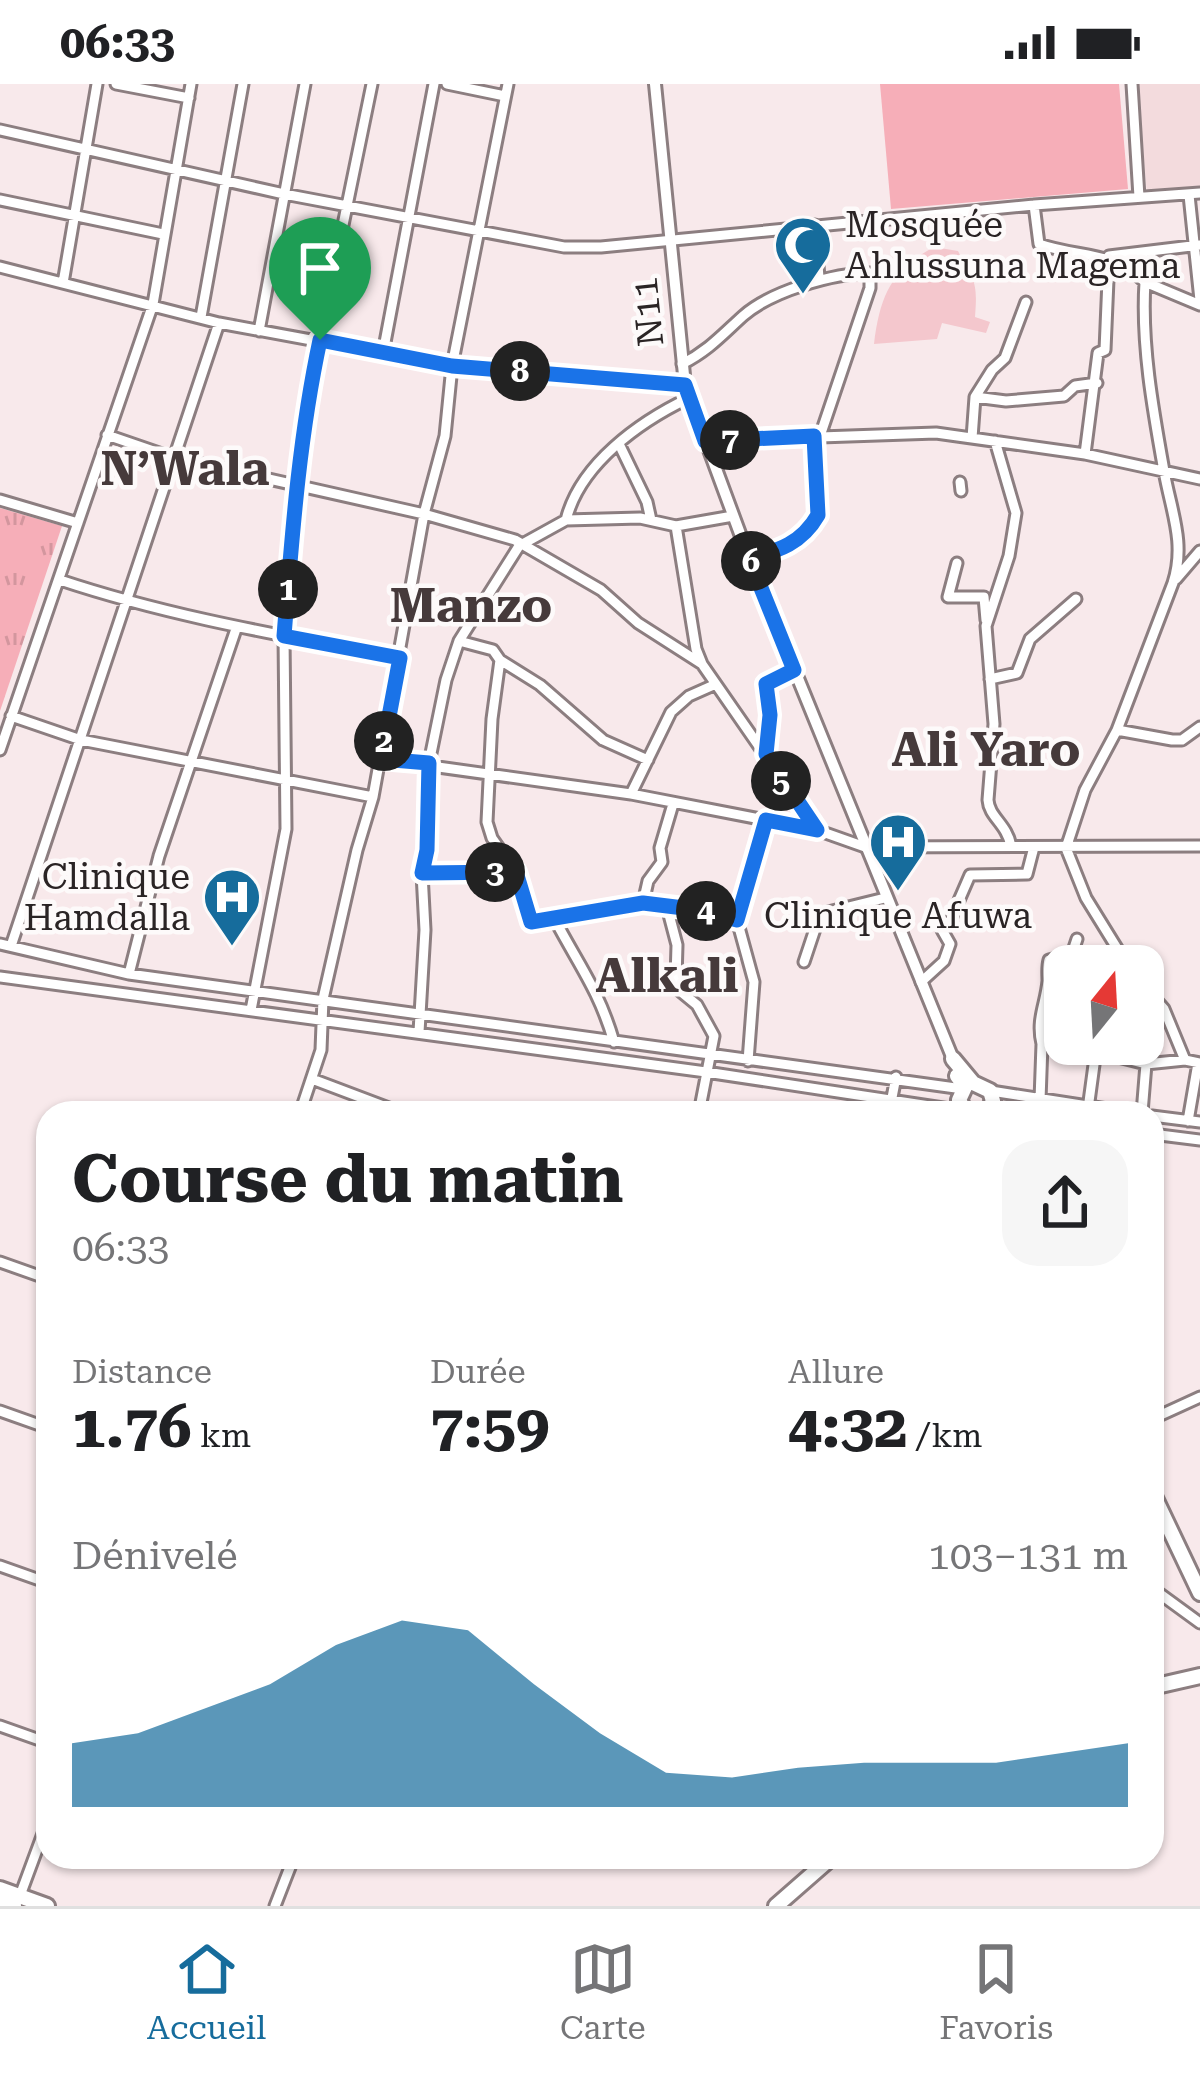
<!DOCTYPE html>
<html lang="fr">
<head>
<meta charset="utf-8">
<style>
	:root { --surface:#fff; --page:#f6f6f6; --text:#202124; --muted:#757577; --line:#e0e0e0; --accent:#166c9c }
	body { margin:0; font-family:"Roboto Serif",serif; background:var(--page); color:var(--text); height:100vh; display:flex; flex-direction:column; font-size:45px; white-space:nowrap }
	* { box-sizing:border-box; margin:0 }
	p { font-size:39px; color:var(--muted) }
	.icon { flex:none; width:66px; height:66px; fill:none; stroke:currentColor; stroke-width:2; stroke-linecap:round; stroke-linejoin:round }
	.map { position:relative; flex:1; overflow:hidden }
	.drawer { position:absolute; left:36px; top:1017px; width:1128px; height:768px; display:flex; flex-direction:column; background:var(--surface); border-radius:36px; box-shadow:0 3px 9px #0004 }
	.drawer>* { flex:none }
	.needle { width:78px; rotate:18deg }
	.controls { position:absolute; left:1044px; top:861px; display:grid; gap:24px }
	.controls a { display:grid; place-items:center; width:120px; height:120px; border-radius:24px; background:var(--surface); box-shadow:0 3px 9px #0004; font-size:60px }
	.pin { position:absolute; display:grid; place-items:center; width:102px; height:102px; color:#fff; margin:-123px -51px; border-radius:50% 50% 50% 0; rotate:-45deg; box-shadow:0 0 12px #0007 }
	.pin .icon { rotate:45deg }
	.km { position:absolute; width:60px; height:60px; margin:-30px; border-radius:50%; background:#222; color:#fff; font-size:33px; line-height:60px; text-align:center }
	.round { display:grid; place-items:center; flex:none; width:126px; height:126px; border-radius:36px; background:var(--page) }
	.headline { display:flex; align-items:center; justify-content:space-between; height:204px; padding:0 36px }
	h1 { font-size:66px; font-weight:700; line-height:90px }
	.figures { display:grid; grid-template-columns:repeat(3,1fr); gap:18px; height:204px; padding:12px 36px }
	.figures div { display:grid; align-content:center }
	.figures b { font-size:60px; font-weight:700 }
	.figures small { font-size:33px; font-weight:400 }
	.figures p { font-size:33px }
	.chart { height:336px; padding:24px 36px }
	.chart p { display:flex; justify-content:space-between }
	.chart svg { width:100%; height:216px; margin-top:12px; fill:var(--accent); opacity:.7 }
	.status { display:flex; justify-content:space-between; align-items:center; height:84px; padding:0 60px; background:var(--surface); direction:ltr }
	.status svg { height:33px; fill:currentColor }
	.tab-bar { display:flex; justify-content:space-around; align-items:center; height:168px; border-top:3px solid var(--line); background:var(--surface); font-size:33px; color:var(--muted) }
	.tab-bar a { display:grid; justify-items:center; gap:6px }
	.tab-bar .on { color:var(--accent) }
	.map>svg:first-child { display:block }
	.built { fill:#f3dbdd }
	.grass { fill:url(#grass-tufts) }
	.garden { fill:#f6aeb8 }
	.water { fill:#f4c7cd }
	.lines { fill:none; stroke-linecap:round; stroke-linejoin:round }
	.minor-casing { stroke:#8c7e80; stroke-width:15 }
	.major-casing { stroke:#8c7e80; stroke-width:16 }
	.highway-casing { stroke:#8c7e80; stroke-width:20 }
	.minor { stroke:#fff; stroke-width:9 }
	.major { stroke:#fff; stroke-width:10 }
	.highway { stroke:#fff; stroke-width:14 }
	.route-casing { stroke:#fff; stroke-width:24 }
	.route { stroke:#1a73e8; stroke-width:15 }
	.labels { text-anchor:middle; stroke-width:9; stroke-linejoin:round; paint-order:stroke }
	.poi-label { font-size:36px; fill:#2a2425; stroke:#fdfafa; text-anchor:start }
	.street-label { font-size:36px; fill:#2a2425; stroke:#fdfafa }
	.district-label { font-size:48px; font-weight:bold; fill:#463a3b; stroke:#fdfafa }
</style>
</head>
<body>
<div class="status"><b>06:33</b><svg viewBox="0 0 49 12"><path d="M0 12V9h3v3zM5 12V6h3v6zM10 12V3h3v9zM15 12V0h3v12zM26 1h20v11H26zM47 4h2v5h-2z"/></svg></div>
<div class="map">
<svg width="1200" height="1822" viewBox="0 0 1200 1822">
	<defs>
		<pattern id="grass-tufts" width="24" height="20" patternUnits="userSpaceOnUse" patternTransform="scale(3)"><rect width="24" height="20" fill="#f6aeb8"/><path d="M3 7l-1-3M5 7V3M7 7l1-3M15 17l-1-3M17 17v-4M19 17l1-3" fill="none" stroke="#d3969e"/></pattern>
	</defs>
	<rect width="100%" height="100%" fill="#f8e9eb"/>
	<path class="built" d="M1137,0h63v104l-53,5z"/>
	<path class="grass" d="M0,424l62,18 -62,185z"/>
	<path class="garden" d="M880,0h239l9,105 -237,20z"/>
	<path class="water" d="M934,163l24,4c16,32 20,28 17,66l15,5 -4,11 -44,-10 -5,16 -63,5c6,-48 17,-74 60,-97z"/>
	<g class="lines">
		<defs>
			<path id="minor" d="M116,0l73,14
				M447,0l58,12
				M1132,0l7,113
				M0,46l284,64 280,53h37l433,-42 166,-12
				M1189,111l11,105
				M0,116l163,34
				M1034,121l5,39c40,14 73,6 106,38 -4,62 8,128 19,189 7,40 22,72 9,112l-56,147 -32,60 -19,58 20,50 42,68
				M815,141l4,53
				M0,183l219,56 233,43 233,19
				M1145,198l55,23
				M63,199l34,-199
				M201,233l42,-233
				M259,247l46,-247
				M383,269l51,-269
				M682,280c26,-13 40,-29 61,-48 28,-25 91,-43 127,-43v15l-50,148
				M975,313l31,4 58,-5 11,-10 22,-3
				M107,351l64,22 253,57 91,26 86,50 37,33 64,41 115,166
				M972,354l3,-41 17,-27 13,-12 21,-56
				M705,357l231,-8 149,21 115,25
				M995,357l21,72 -7,43 -23,70 8,98 -6,76c1,17 19,24 23,46
				M620,362l27,56 4,18
				M1085,370l13,-101 7,-3 4,-94 91,-11
				M960,398l1,9
				M0,416l78,23
				M566,436c14,-56 73,-98 123,-122
				M676,442l20,123 6,15
				M749,474c29,-7 53,-15 69,-43l-4,-78
				M957,479l-9,34h36l2,23
				M1176,495l24,-28
				M60,496c111,37 225,56 340,78
				M459,557l34,9 7,10 -8,59 -5,103 5,16 24,34 15,50 23,-4c24,46 45,72 60,124
				M500,576l40,25 63,55 45,20
				M990,595l27,-6 13,-34 46,-40
				M11,632l70,24 292,57
				M1117,646l55,10h10l18,-13
				M0,666l153,-446 38,-220
				M765,670l4,-39 -3,-31 28,-14
				M381,675l250,35 186,36 48,17 335,-1
				M631,710l40,-82 18,-16 27,-12
				M422,789l94,-1
				M643,819l57,7 37,10
				M667,823l10,38 -1,34 4,12 17,14 17,31 -15,77
				M554,834l89,-15 5,-22 14,-19 -2,-14 13,-44
				M0,860l129,30 834,115
				M11,862l208,-623
				M804,878l16,-48 65,-16
				M129,890l30,-118 77,-227
				M0,893l706,95 257,39
				M921,898l23,-21 6,-17 -8,-14 1,-6 7,-3 20,-46 57,-1 7,-27
				M1143,901l21,24 21,51
				M251,926l35,-181 -2,-193 12,-152 10,-79 66,-321
				M419,948l6,-102 -3,-57 5,-22 2,-88 17,-83 13,-39 60,-95 47,-26 74,-2 36,8 57,-10
				M1066,960l80,20 39,-4 15,3
				M748,977l6,-79 -17,-62 30,-100
				M312,995l90,34
				M991,1007l142,22
				M1040,1016l2,-56c-6,-25 4,-40 6,-63 0,-7 -1,-14 1,-21l23,-6 5,-15
				M1088,1025l8,-59
				M990,1027l15,2
				M300,1029l21,-63 2,-51 34,-149 16,-53 51,-283 21,-78 7,-70 56,-282
				M889,1029l7,-36
				M1142,1029l4,-49
				M1152,1032l48,6
				M1188,1037l10,-58
				M1152,1050l48,6
				M0,1178l48,17
				M0,1327l48,17
				M1152,1335l48,-22
				M0,1482l48,17
				M1152,1504l48,35
				M0,1642l48,17
				M18,1817l30,-81
				M275,1822l19,-49"/>
			<path id="major" d="M655,0l30,301 64,173 204,501"/>
			<path id="highway" d="M953,975l20,24 17,8 3,10 -6,12
				M957,992l8,11 -6,13 7,13
				M1152,1408l48,101
				M1152,1603l48,-11
				M0,1805l47,17
				M0,1817l14,5
				M776,1822l56,-49"/>
		</defs>
		<use href="#minor" class="minor-casing"/>
		<use href="#major" class="major-casing"/>
		<use href="#highway" class="highway-casing"/>
		<use href="#minor" class="minor"/>
		<use href="#major" class="major"/>
		<use href="#highway" class="highway"/>
	</g>
	<g class="lines">
		<defs>
			<path id="route" d="M320,256l132,26 233,19 20,56 109,-5 4,79c-16,28 -39,36 -69,43l45,112 -28,14 4,31 -4,39 51,76 -51,-10 -29,100 -37,-10 -57,-7 -112,19 -15,-50 -94,1 5,-23 2,-87 -48,-4 19,-101 -116,-22c8,-100 15,-198 36,-296z"/>
		</defs>
		<use href="#route" class="route-casing"/>
		<use href="#route" class="route"/>
	</g>
	<defs>
		<symbol id="mosque-pin" viewBox="-11 -11 22 30"><path d="M0 17L-7.5 6A9.5 9.5 0 1 1 7.5 6Z" fill="#166c9c" stroke="#fdfafa"/><path d="M3.5-4.9A6 6 0 1 0 3.5 4.9A5 5 0 1 1 3.5-4.9Z" fill="#fff"/></symbol>
		<symbol id="hospital-pin" viewBox="-11 -11 22 30"><path d="M0 17L-7.5 6A9.5 9.5 0 1 1 7.5 6Z" fill="#166c9c" stroke="#fdfafa"/><path d="M-5-5h3v3.5h4V-5h3V5h-3V1.5h-4V5h-3Z" fill="#fff"/></symbol>
	</defs>
	<g fill-rule="evenodd">
		<use href="#mosque-pin" x="770" y="128" width="66" height="90"/>
		<use href="#hospital-pin" x="865" y="725" width="66" height="90"/>
		<use href="#hospital-pin" x="199" y="780" width="66" height="90"/>
	</g>
	<g class="labels">
		<g class="poi-label">
			<text x="845" y="153">Mosquée<tspan x="845" dy="41">Ahlussuna Magema</tspan></text>
			<text x="190" y="805" text-anchor="end">Clinique<tspan x="190" dy="41">Hamdalla</tspan></text>
			<text x="898" y="844" text-anchor="middle">Clinique Afuwa</text>
		</g>
		<g class="street-label">
			<text transform="translate(647 228) rotate(-96)" y="13">N11</text>
		</g>
		<g class="district-label">
			<text x="185" y="401">N’Wala</text>
			<text x="471" y="538">Manzo</text>
			<text x="986" y="682">Ali Yaro</text>
			<text x="667" y="908">Alkali</text>
		</g>
	</g>
</svg>
<div class="controls">
<a><svg class="needle" viewBox="-14 -14 28 28"><path d="M0-13l5 13h-10z" fill="#e53935"/><path d="M0 13l5-13h-10z" fill="#757577"/></svg></a>
</div>
<div class="pin" style="left:320px;top:256px;background:#1e9e55"><svg class="icon" aria-label="arrive" viewBox="0 0 24 24"><path d="M6 21V4h12l-3 4 3 4H6"/></svg></div>
<b class="km" style="left:288px;top:505px">1</b>
<b class="km" style="left:384px;top:657px">2</b>
<b class="km" style="left:495px;top:788px">3</b>
<b class="km" style="left:706px;top:827px">4</b>
<b class="km" style="left:781px;top:697px">5</b>
<b class="km" style="left:751px;top:477px">6</b>
<b class="km" style="left:730px;top:356px">7</b>
<b class="km" style="left:520px;top:287px">8</b>
<section class="drawer">
<div class="headline"><div><h1>Course du matin</h1><p>06:33</p></div><a class="round"><svg class="icon" aria-label="share" viewBox="0 0 24 24"><path d="M12 15V3M7 8l5-5 5 5M5 13v7h14v-7"/></svg></a></div>
<div class="figures">
<div><p>Distance</p><b>1.76<small> km</small></b></div>
<div><p>Durée</p><b>7:59</b></div>
<div><p>Allure</p><b>4:32<small> /km</small></b></div>
</div>
<div class="chart"><p><span>Dénivelé</span>103–131 m</p>
<svg viewBox="0 0 160 44" preserveAspectRatio="none"><path d="M0 44V31L10 29L20 24L30 19L40 11L50 6L60 8L70 19L80 29L90 37L100 38L110 36L120 35L130 35L140 35L150 33L160 31V44z"/></svg>
</div>
</section>
</div>
<nav class="tab-bar">
<a class="on"><svg class="icon" aria-label="home" viewBox="0 0 24 24"><path d="M3 11l9-7 9 7M6 9v11h12V9"/></svg>Accueil</a>
<a><svg class="icon" aria-label="map" viewBox="0 0 24 24"><path d="M3 6l6-2 6 2 6-2v14l-6 2-6-2-6 2zM9 4v14M15 6v14"/></svg>Carte</a>
<a><svg class="icon" aria-label="saved" viewBox="0 0 24 24"><path d="M7 4h10v16l-5-4-5 4z"/></svg>Favoris</a>
</nav>
</body>
</html>
